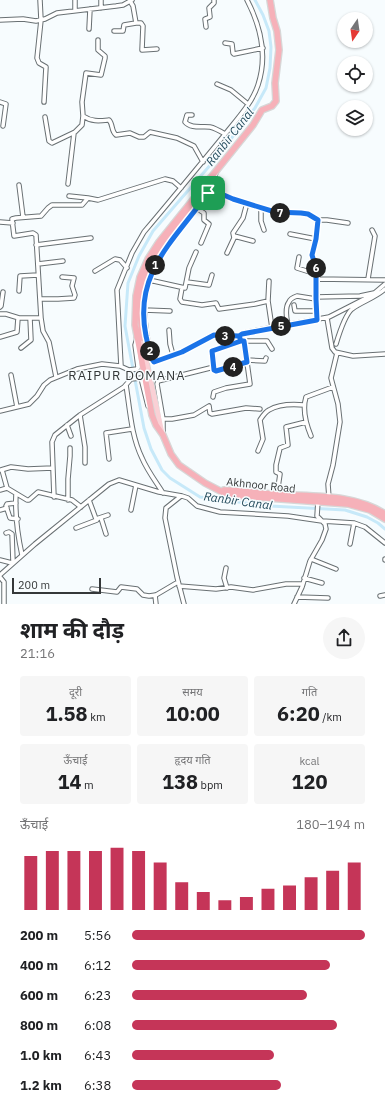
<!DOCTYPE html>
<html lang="hi">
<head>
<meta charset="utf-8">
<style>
	:root { --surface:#fff; --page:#f6f6f6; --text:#202124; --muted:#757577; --accent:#c53558 }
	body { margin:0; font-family:"IBM Plex Sans","Noto Sans Devanagari",sans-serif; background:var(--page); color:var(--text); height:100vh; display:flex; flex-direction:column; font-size:15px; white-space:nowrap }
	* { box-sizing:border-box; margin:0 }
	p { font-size:13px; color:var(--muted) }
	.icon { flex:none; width:22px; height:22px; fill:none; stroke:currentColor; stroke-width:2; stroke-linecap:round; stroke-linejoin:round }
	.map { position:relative; height:604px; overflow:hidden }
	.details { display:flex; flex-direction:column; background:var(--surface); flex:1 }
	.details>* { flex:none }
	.needle { width:26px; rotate:193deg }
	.tools { position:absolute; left:337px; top:12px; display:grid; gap:8px }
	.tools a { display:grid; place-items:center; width:36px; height:36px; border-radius:50%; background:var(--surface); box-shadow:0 1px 3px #0004; font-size:20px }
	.scale { position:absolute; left:12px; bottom:10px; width:89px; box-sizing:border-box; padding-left:4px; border:2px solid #353839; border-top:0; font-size:11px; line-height:14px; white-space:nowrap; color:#353839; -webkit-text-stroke:3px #f7fcfe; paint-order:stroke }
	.pin { position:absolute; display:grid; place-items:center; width:34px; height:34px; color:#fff; margin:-17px; border-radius:8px; box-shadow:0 2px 6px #0006 }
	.km { position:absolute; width:20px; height:20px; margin:-10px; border-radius:50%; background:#222; color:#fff; font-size:11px; line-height:20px; text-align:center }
	.round { display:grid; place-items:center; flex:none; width:42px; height:42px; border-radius:21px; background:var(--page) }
	.head { display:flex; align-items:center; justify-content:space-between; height:68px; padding:0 20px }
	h1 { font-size:22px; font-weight:700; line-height:30px }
	.metrics { display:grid; grid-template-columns:repeat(3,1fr); gap:6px; height:68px; padding:4px 20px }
	.metrics div { display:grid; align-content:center; border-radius:4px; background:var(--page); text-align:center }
	.metrics b { font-size:20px; font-weight:700 }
	.metrics small { font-size:11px; font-weight:400 }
	.metrics p { font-size:11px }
	.chart { height:112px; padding:8px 20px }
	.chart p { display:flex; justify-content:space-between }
	.chart svg { width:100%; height:72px; margin-top:4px; stroke:var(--accent); stroke-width:6 }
	ul { padding:0 20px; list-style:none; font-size:13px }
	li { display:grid; grid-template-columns:64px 48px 1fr; align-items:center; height:30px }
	li i { height:10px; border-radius:5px; background:var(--accent) }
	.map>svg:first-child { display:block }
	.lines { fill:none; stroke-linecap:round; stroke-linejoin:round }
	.canal { stroke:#c7e9f9; stroke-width:3 }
	.minor-casing { stroke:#697073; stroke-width:5.5 }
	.major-casing { stroke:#d7d7d7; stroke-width:6 }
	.highway-casing { stroke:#d7d7d7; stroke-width:8 }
	.minor { stroke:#fff; stroke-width:3.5 }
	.major { stroke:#fad0d5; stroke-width:4.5 }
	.highway { stroke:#f6b1b9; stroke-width:5.5 }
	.route-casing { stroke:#fff; stroke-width:8 }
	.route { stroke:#1a73e8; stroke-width:5 }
	.labels { text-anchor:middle; stroke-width:3; stroke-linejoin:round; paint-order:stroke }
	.street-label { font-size:11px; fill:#353839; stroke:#f7fcfe }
	.water-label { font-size:12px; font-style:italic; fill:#234b5c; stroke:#f7fcfe }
	.quarter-label { font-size:13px; letter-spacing:1px; fill:#353839; stroke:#f7fcfe }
</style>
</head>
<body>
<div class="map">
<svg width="385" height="604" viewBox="0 0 385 604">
	<rect width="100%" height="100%" fill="#f7fcfe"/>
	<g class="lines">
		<path class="canal" d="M255,0l8,15 6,16 2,16 -1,21 -4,20 -11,20 -14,18 -29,37 -59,68 -14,25 -11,27 -3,43 19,102 7,21 11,21 8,8 30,19 70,9 75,4 22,7 11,6 7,6"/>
		<defs>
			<path id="minor" d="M40,0l1,20 -4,38 2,5 7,4 -2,35
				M130,1l3,5 3,17h5l2,3 -1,24 15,-1
				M101,8v-8
				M75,10v-10
				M0,20l23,-1 13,2 9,-2 12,-6 59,-7 7,-1 9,-5
				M206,27l-1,-8 5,-2 -1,-9 5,-5v-3
				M89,29l1,-20
				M114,31h9l1,-6 12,-2
				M98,40v10l7,6v2l-4,17 -15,-2 -4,29 1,14c9,6 16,5 26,4 4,4 2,11 7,15l14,-2 9,4h5l6,-5 27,6 17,8 9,16
				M225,43l7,1 1,9 1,1 29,-6
				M217,84l14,6 17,14
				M0,102l6,2 -3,22
				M192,115h-5l-2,7c6,7 17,4 25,5 5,1 10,4 15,7
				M45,117l4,24 3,2 23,-11 7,-7 1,-9
				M216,172l-3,12 -5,9c-13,19 -29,35 -42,53 -26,38 -25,71 -14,113l2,3 28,-10 29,-16 7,-1 21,1 2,5
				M68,184l6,-51
				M19,185l4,32
				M210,189l23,10 42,13 26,1 7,1 10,6h9l21,3
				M69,196l19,2
				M196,208l8,5v7l5,4 -8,19
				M261,208v13l3,9
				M0,222l13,1
				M290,234l26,5
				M234,236l19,5
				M36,245l55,-7
				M227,253l7,-15 -1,-5 10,-15 4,-15
				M299,257l-2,11 19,6
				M38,264l25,-3
				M95,271l20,-12 5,1 7,8
				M316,279l69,1
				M368,279l7,-43 -3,-6
				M149,280l36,8 4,-20 7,-16
				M269,281l-1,20 4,27
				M187,282l22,3 3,-10
				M182,288l-2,11 2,3 20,3 14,-2 3,6 36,-5 13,-3
				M19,291l1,-15 18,-1
				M316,297l44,-1 14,-3
				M40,299h18l16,-1 1,-3 -3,-9 2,-8 -12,-1
				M294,305l1,6h22
				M0,307l1,-1 2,-14
				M144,310l26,1
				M0,314h6l13,4h22l2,13 6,11 7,35
				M41,318l-5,-83 -3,-2 -19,3 -2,-17 4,-1 25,-2 7,-8 4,-3h30l6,-7 10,2 67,-21 8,2 8,7
				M327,318l5,30 3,4 18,4 32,-2
				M317,320l-1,-21v-31l-4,-13 4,-16 2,-19
				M289,325c-3,-5 -4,-18 0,-23 1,-3 5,-5 8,-6l19,3
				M169,330l1,14 3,11
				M239,336l5,-3 9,-2 76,-14 43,-22 13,-11
				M0,337l17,-5 1,-14
				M336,344c3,-10 9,-29 16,-35 11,-8 23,-11 33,-20
				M21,348l10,-8 -1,-22
				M247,360l18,1 1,-3
				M121,366l-4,-76 15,-37 12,-21c28,-33 55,-66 82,-99 12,-15 26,-30 32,-48 10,-30 3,-58 -11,-85
				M214,367l1,4h2l30,-8
				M11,375l6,32
				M126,385c4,25 5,50 16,73 5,12 14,24 21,35
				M213,397l1,-5 12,-4 24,-4 -6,-43
				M0,411l29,-7 8,-8 7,-11 6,-5 27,-11 25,-5 18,2 9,4 8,-1 1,-2 -3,-22 2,-7
				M80,415l5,32v16
				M163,419h9l22,-4 15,-9 1,7 2,1 34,-6 14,1
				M67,425l4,11
				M163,431v-12l-6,-35 1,-3 56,-14 -1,-16 30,-10h24l5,8
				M311,436c-5,-12 -9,-26 -5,-39l27,-10
				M258,451l5,-12 -3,-19c2,-3 5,-8 9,-10 10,-6 24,-6 35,-5
				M109,459l-3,-26 26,-4
				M1,470l10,-3 17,2 25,-1
				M2,470l5,18 20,12h2l9,-8 34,8 9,7
				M0,490l7,-2
				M16,494c-1,19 2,43 6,61
				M277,494l3,-20 -4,-2v-7l4,-17 8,-3 -2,-18 20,-5
				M181,496l-15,12 -1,10 12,59 7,27
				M54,497l-2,-55 3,-7 25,-20 44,-28 7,-8 10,-1 7,28
				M329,498l-1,-14 5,-19 7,-43 -2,-18 -7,-26 6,-25
				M68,500v-21l2,-23v-8
				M89,500l7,19 12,-4
				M16,503l-9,1 -1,2 4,12 8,1
				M0,510l7,-2
				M131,510l5,-25
				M101,518l5,16
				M76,528l21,-8
				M6,533l3,-1 3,2 1,28
				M350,544l4,-21
				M311,559l25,10
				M385,559v1
				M0,560l12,3
				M226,568l-2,10 3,10
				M0,575l35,-31 74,-60 10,-4 40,12 23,4 6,2 9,8 23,6 68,4 34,5 32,2 11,4 20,16
				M0,577l4,5v22
				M304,578l18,5
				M179,586l37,3 15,-2 22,3 33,-6h17
				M92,589l25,3 4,-5 16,2 6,6 6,1 7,-1 22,-13
				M155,595l1,9
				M380,596l5,-1
				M297,597l31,1
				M294,604l8,-17 8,-26 12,-21 4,-11 -1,-5 -8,-8 1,-15"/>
			<path id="major" d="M141,337l21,95"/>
			<path id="highway" d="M270,0l3,18 4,13 2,19 -4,33 1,18 -4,5 -10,4 -9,15 -94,117 -11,17 -8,18 -4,19 -1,29 17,90 4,10 7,10 8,19 8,11 26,18 19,10 18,3 106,8 22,6 15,9
				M137,337l5,1c-1,-16 -3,-31 0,-47 7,-37 37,-67 61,-96l3,-7
				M224,490c16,0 34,3 50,4 36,3 79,-1 111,20"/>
		</defs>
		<use href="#minor" class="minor-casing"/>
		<use href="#major" class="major-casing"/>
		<use href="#highway" class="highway-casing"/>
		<use href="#minor" class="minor"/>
		<use href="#major" class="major"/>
		<use href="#highway" class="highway"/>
	</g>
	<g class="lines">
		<defs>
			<path id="route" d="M208,193c-33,47 -75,79 -62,143 2,7 3,21 8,26l28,-10 32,-17 25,1 2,5 -29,10 2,19 2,1 31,-9 -3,-21h-3l-2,-5 3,-2 75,-14 -1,-21v-31l-4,-13 4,-16 2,-19 -10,-6 -7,-1 -26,-1 -42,-13 -23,-10 -2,4"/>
		</defs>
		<use href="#route" class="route-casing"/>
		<use href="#route" class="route"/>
	</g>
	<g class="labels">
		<g class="street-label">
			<text transform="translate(261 485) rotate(6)" y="4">Akhnoor Road</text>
		</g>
		<g class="water-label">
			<text transform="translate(230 137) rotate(-52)" y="4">Ranbir Canal</text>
			<text transform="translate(238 501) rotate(8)" y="4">Ranbir Canal</text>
		</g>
		<g class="quarter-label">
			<text x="127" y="380">RAIPUR DOMANA</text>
		</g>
	</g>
</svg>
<div class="tools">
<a><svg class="needle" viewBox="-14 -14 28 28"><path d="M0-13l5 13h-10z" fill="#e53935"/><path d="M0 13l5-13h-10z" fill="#757577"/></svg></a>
<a><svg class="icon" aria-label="locate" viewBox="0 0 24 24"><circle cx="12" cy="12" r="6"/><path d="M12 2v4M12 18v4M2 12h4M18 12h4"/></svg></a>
<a><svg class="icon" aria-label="layers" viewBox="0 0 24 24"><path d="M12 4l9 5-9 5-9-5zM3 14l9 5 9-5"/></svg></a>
</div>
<div class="scale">200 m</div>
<div class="pin" style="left:208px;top:193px;background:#1e9e55"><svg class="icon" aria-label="arrive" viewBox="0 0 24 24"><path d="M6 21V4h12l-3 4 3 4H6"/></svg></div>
<b class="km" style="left:155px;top:265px">1</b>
<b class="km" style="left:150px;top:351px">2</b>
<b class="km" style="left:225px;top:336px">3</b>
<b class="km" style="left:233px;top:367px">4</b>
<b class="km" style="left:281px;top:326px">5</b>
<b class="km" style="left:316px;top:268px">6</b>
<b class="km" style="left:280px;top:213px">7</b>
</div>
<section class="details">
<div class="head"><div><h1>शाम की दौड़</h1><p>21:16</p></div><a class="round"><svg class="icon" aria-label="share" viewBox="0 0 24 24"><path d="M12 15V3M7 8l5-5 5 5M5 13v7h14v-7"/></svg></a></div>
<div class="metrics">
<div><p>दूरी</p><b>1.58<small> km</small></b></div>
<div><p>समय</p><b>10:00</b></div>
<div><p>गति</p><b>6:20<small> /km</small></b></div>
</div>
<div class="metrics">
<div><p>ऊँचाई</p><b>14<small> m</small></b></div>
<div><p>हृदय गति</p><b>138<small> bpm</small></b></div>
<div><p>kcal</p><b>120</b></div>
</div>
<div class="chart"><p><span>ऊँचाई</span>180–194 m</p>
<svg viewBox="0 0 160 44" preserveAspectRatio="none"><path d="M5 44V11M15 44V8M25 44V8M35 44V8M45 44V6M55 44V8M65 44V15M75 44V27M85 44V33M95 44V38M105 44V36M115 44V31M125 44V29M135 44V24M145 44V20M155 44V15"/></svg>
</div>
<ul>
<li><b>200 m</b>5:56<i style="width:100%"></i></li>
<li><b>400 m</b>6:12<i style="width:85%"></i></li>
<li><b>600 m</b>6:23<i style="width:75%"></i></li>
<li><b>800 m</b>6:08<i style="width:88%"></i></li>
<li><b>1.0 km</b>6:43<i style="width:61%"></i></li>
<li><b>1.2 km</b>6:38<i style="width:64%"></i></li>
</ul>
</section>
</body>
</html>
